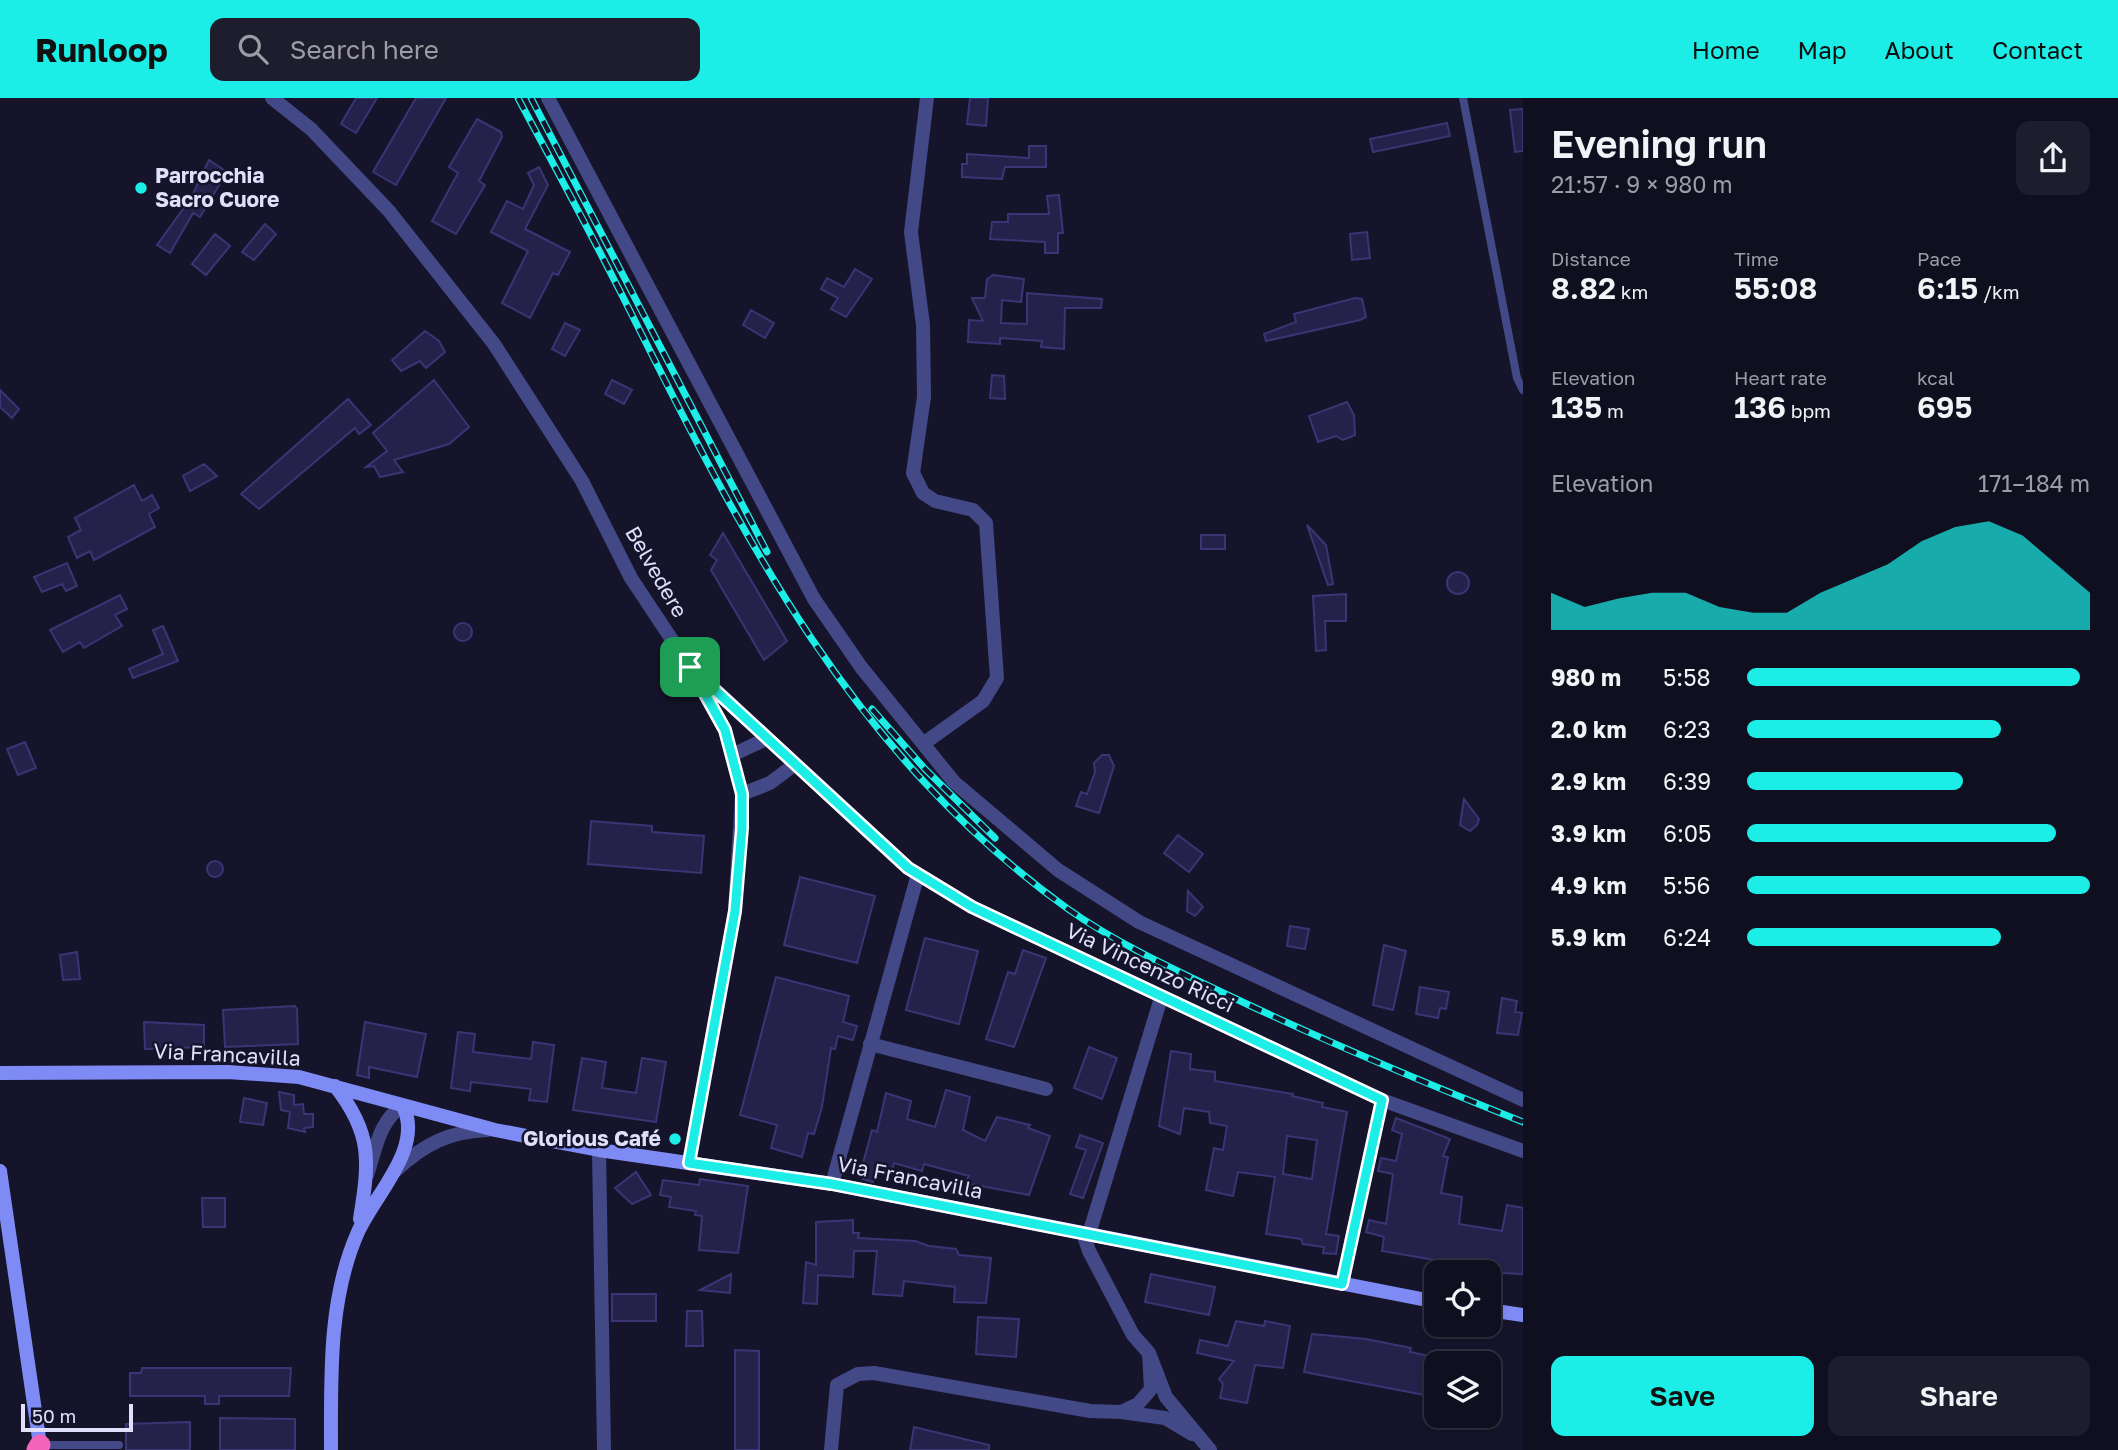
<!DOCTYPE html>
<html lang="en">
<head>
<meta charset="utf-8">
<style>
	:root { --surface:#100f20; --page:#1e1d2d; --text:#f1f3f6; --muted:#9c9ca5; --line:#302f3e; --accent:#1cede7 }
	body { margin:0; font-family:"Golos Text",sans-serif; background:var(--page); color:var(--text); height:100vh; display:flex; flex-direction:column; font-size:26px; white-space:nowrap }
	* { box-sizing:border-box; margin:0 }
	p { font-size:23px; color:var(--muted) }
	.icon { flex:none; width:38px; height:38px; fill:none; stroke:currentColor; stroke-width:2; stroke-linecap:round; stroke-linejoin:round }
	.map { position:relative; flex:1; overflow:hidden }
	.sheet { display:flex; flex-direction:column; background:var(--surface); width:595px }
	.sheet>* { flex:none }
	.tools { position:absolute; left:1424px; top:1162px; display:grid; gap:14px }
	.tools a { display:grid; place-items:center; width:77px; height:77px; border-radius:14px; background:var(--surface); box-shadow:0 4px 10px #0003,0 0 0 2px var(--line); font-size:35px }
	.scale { position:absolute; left:21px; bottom:18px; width:112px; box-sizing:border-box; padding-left:7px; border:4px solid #e0e0fd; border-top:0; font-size:19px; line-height:24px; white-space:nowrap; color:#e0e0fd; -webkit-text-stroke:5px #15142b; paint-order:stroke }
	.pin { position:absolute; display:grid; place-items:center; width:60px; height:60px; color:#fff; margin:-30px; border-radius:14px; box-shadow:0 4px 10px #0006 }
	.round { display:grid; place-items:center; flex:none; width:74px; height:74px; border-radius:14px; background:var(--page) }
	.summary { display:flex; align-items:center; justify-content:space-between; height:119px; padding:0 28px }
	h1 { font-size:38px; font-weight:600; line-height:52px }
	.metrics { display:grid; grid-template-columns:repeat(3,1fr); gap:10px; height:119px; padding:7px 28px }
	.metrics div { display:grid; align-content:center }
	.metrics b { font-size:30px; font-weight:600 }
	.metrics small { font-size:19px; font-weight:400 }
	.metrics p { font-size:19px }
	.chart { height:196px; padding:14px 28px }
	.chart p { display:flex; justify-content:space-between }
	.chart svg { width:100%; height:126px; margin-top:7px; fill:var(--accent); opacity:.7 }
	.button { display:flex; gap:14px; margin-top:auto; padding:14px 28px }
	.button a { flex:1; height:80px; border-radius:14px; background:var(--accent); color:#111; font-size:28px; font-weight:600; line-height:80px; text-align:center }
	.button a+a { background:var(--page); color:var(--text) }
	ul { padding:0 28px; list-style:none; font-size:23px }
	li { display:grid; grid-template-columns:112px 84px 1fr; align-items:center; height:52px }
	li i { height:18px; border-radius:9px; background:var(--accent) }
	header { display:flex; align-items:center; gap:42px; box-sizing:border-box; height:98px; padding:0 35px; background:var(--accent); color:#111 }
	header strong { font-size:33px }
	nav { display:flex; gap:38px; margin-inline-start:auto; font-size:24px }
	.search { width:490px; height:63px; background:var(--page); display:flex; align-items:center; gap:18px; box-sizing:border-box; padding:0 24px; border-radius:14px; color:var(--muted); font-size:26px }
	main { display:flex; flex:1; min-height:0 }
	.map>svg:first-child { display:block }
	.building { fill:#24214a; stroke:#3a3574; stroke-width:2; fill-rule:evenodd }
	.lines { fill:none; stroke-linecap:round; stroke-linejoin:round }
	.lane { stroke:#434986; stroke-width:8 }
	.street { stroke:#434986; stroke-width:14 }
	.secondary { stroke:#7f8bf5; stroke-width:14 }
	.highway { stroke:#f365bb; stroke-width:21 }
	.rail-casing { stroke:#1cede7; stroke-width:7 }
	.rail { stroke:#15142b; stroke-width:4.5; stroke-dasharray:13; stroke-linecap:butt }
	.route-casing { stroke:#fff; stroke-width:14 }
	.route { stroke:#1cede7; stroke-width:9 }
	.poi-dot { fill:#1cede7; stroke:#15142b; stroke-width:2.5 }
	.labels { text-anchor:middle; stroke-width:5; stroke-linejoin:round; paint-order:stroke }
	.poi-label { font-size:21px; font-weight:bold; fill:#e0e0fd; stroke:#15142b; text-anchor:start }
	.street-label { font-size:21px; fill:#e0e0fd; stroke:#15142b }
</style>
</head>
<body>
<header>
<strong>Runloop</strong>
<div class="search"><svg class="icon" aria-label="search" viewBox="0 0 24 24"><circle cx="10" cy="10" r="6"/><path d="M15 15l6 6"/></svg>Search here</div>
<nav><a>Home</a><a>Map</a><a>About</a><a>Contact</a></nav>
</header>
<main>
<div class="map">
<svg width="1523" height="1352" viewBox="0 0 1523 1352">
	<rect width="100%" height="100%" fill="#15142b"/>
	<path class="building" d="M356,0h21l-21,35 -15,-9z
		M416,0h30l-50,87 -23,-13z
		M970,0h18l-2,28 -19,-2z
		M1523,11v42l-8,1 -5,-42z
		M477,21l24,13 1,5 -23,44 6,4 -29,49 -24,-13 26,-48 -9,-6z
		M1447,25l3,13 -77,16 -3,-13z
		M1029,48h17v21h-41l-3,12 -40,-2v-13h5v-10l62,4z
		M209,62l18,12 -27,45 -7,-4 -23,40 -13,-8 34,-47z
		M539,69l9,18 -23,44 45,23 -12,23 -5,-2 -23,45 -28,-15 26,-52 -37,-19 16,-31 16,8 11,-24 -6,-12z
		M1059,97l4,38h-5v20h-13v-11l-55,-3 2,-17h16v-8h41l-2,-18z
		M265,126l11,10 -22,26 -12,-8z
		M1367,134l3,26 -18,2 -2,-26z
		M215,136l15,12 -24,29 -14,-11z
		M855,171l17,10 -26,38 -15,-8 7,-11 -17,-9 6,-11 17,9z
		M993,177l31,4 -3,23 -19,-2 -1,23 26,1v-31l75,6 -1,9h-36l-1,41 -23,-2 1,-6 -42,-3v6l-32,-2 1,-22 14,1 -11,-23h13l2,-19z
		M1355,200l7,1 4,18 -6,3 -94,21 -2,-7 32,-12 -2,-8z
		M751,212l23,13 -9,15 -22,-13z
		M565,225l15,7 -15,26 -13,-7z
		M425,233l14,10 6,11 -19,16 -6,-7 -19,10 -9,-11z
		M992,277l12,1 1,23 -15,-1z
		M434,282l35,47 -20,17 -55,16 9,12 -23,5 -6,-11 -8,1 21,-16 -14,-18z
		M612,282l20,10 -8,14 -19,-10z
		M0,292l19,19 -7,9 -12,-11z
		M348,301l23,26 -12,9 -4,-6 -96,81 -18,-15z
		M1347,304l7,13 1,20 -12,5 -7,-4 -18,6 -9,-26z
		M204,366l13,12 -27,15 -7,-15z
		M134,387l8,16 10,-6 7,13 -10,6 6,13 -61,33 -4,-9 -13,7 -9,-21 13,-7 -6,-12z
		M1307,427l19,20 7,39 -5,1z
		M723,435l64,108 -23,19 -53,-90 6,-10 -7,-5z
		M1201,437h24v14h-24z
		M67,465l10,23 -11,5 -4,-7 -20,8 -8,-15z
		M1447 485a11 11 0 1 1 22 0a11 11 0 1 1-22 0Z
		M1346,496v27h-21l1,29 -10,1 -3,-55z
		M120,497l7,14 -12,6 7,11 -38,22 -4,-6 -17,10 -13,-22z
		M454 534a9 9 0 1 1 18 0a9 9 0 1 1-18 0Z
		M163,528l15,35 -45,17 -4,-9 34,-15 -10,-24z
		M25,644l11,26 -18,7 -11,-26z
		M1102,657h7l5,11 -15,47 -23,-7 5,-14 6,2 8,-22 -1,-9z
		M1464,701l15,20 -2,6 -7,6 -10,-6z
		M591,723l61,5v6l52,4 -3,37 -113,-9z
		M1178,737l25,19 -14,18 -25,-19z
		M207 771a8 8 0 1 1 16 0a8 8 0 1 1-16 0Z
		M800,779l75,19 -18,67 -73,-18z
		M1188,793l15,16 -8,9 -8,-5z
		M1290,828l19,3 -4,20 -18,-3z
		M925,840l53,13 -19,73 -53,-14z
		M1384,847l22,6 -13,59 -20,-5z
		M1023,852l23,8 -32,89 -28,-8 22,-67 7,2z
		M77,854l3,27 -17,1 -3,-25z
		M776,879l73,19 -6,26 14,4 -4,14 -15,-4 -3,13 -4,-1 -9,59 -8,27 -6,-1 -6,24 -31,-9 6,-23 -37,-10z
		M1420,889l29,5 -3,17 -6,-1 -2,10 -22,-4z
		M1502,900l15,3 -2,11 7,1 -4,22 -21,-2z
		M295,908l2,3 1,35 -73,3 -2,-37z
		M144,924l60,3v22l-59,2z
		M365,924l61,12 -9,43 -48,-10v11l-12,-3z
		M458,934l17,2 -2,18 58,7 2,-17 21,3 -7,57 -18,-2 2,-11 -60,-7 -1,9 -19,-3z
		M1089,949l28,11 -15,41 -28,-11z
		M1171,953l20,3 -1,15 25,3v9l78,13 -1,2 31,7 -1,4 25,5 -21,122 13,2 -3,18 -13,-1 1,-6 -21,-3 -2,-5 -35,-5 9,-57 -37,-5 -5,24 -27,-6 8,-42 9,2 4,-24 -17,-3 -1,-11 -25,-4 -4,26 -21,-8zM1287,1038l30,4 -5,39 -29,-5z
		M582,960l24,4 -4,26 34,5 6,-35 24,4 -10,60 -83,-12z
		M946,992l24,7 -7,33 22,11 12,-24 33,8 -2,3 22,8 -21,59 -64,-12 4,-7 -45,-12 -2,7 -28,-8 -3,12 -15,-4 -3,11 -10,-3 2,-11 -3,-1 10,-37 5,2 9,-39 25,8 -4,18 28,8z
		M279,994l15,3v10l9,-1 1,10h9v13l-9,1 1,4 -17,-4 2,-16 -9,-2z
		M244,1000l23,5 -4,22 -23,-3z
		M1396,1020l54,21 -7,17 5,1 -7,36 21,4 -3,27 43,7 5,-26 16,3v66l-41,-2v-4l-100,-17 2,-14 -18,-5 3,-12 17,4 7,-50 -15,-3 3,-13 15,3 6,-27 -10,-4z
		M1080,1037l23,8 -20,55 -13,-4 16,-44 -10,-3z
		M636,1074l15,23 -19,9 -17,-16z
		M700,1081l48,7 -10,67 -39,-3 3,-34 -7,-1 1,-4 -27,-4 2,-10 -11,-2 3,-15 36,5z
		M202,1100h23v29h-22z
		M853,1122v13h6l-1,5 57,3 14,5 27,3 3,6 32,3 -5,45 -32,-1 1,-15 -51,-6 -2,15 -29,-2 4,-43h-23l-1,26 -35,-2 -1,29 -14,-1 3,-41 10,3v-43z
		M731,1176l-1,19 -30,-3z
		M1151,1176l64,13 -6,28 -64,-13z
		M612,1196h44v27h-44z
		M687,1213h15l1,35h-17z
		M978,1219l41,2 -3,38 -40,-3z
		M1236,1223l28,5 1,-5 25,5 -7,42 -28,-3 -8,38 -27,-5 3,-14 -4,-5 15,-18 -37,-8 3,-13 28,6z
		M1312,1236l54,5 45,9 -1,4 28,6 -8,38 -126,-24z
		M735,1252l24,1v99h-24z
		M142,1270h149l-2,28h-70v8h-14v-8h-75v-23h11z
		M220,1320l75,1v31h-75z
		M190,1324v28h-64v-26z
		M914,1329l75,18v5h-79z"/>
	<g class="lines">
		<path class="lane" d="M1463,0l54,280 6,12
			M40,1347h79"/>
		<path class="street" d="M272,0l39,31 78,82 105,133 88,137 49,97 59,89 35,63 17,64 -7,117 -46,252
			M548,0l266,501 47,68 93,115 104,88 81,52 384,178
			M700,578l208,192 64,39 410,193 141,51
			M923,646l60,-43 14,-23 -11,-155 -13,-13 -38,-9 -12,-8 -10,-20 11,-76 -1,-72 -12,-93 16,-134
			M732,657l34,-16
			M742,696l28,-11 24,-18
			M870,946l176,45
			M599,1052l5,300
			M395,1073c28,-26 54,-40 93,-41
			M367,1077c9,-26 12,-55 36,-69
			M832,1086l86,-310
			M1083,1135l6,18 44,84 16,18 17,44 44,53
			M1089,1136l72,-236
			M1342,1186l40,-184
			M1121,1314l44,6 27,16
			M831,1352l6,-65 21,-11 16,-1 216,38 31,1 17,-8 13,-15 -2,-36"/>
		<path class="secondary" d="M0,975l228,-1 71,5 196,53 104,20 233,34 605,118
			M335,988c38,48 34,76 25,133
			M0,1073l40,274
			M1489,1212l34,5
			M331,1352c0,-72 -3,-151 27,-218 17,-38 66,-84 45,-126"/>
		<path class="highway" d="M37,1352l3,-5"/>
		<defs>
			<path id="rail" d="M518,0c38,71 76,141 112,213 115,230 223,444 438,598 51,36 110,62 166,89 95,45 191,85 289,124
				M531,0l236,454
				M872,611l53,60 70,69"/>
		</defs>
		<use href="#rail" class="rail-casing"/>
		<use href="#rail" class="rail"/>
	</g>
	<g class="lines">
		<defs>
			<path id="route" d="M690,569l218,201 64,39 410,193 -40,184 -510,-100 -143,-21 46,-252 7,-83v-34l-17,-64z"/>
		</defs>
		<use href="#route" class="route-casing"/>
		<use href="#route" class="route"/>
	</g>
	<g class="poi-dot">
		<circle cx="141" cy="90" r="7"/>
		<circle cx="675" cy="1041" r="7"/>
	</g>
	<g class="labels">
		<g class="poi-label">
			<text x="155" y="85">Parrocchia<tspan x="155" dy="24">Sacro Cuore</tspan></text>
			<text x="661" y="1048" text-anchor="end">Glorious Café</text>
		</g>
		<g class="street-label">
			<text transform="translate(656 474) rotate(60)" y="7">Belvedere</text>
			<text transform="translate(1150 870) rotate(25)" y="7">Via Vincenzo Ricci</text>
			<text transform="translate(227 957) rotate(3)" y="7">Via Francavilla</text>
			<text transform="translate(910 1080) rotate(11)" y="7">Via Francavilla</text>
		</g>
	</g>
</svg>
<div class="tools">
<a><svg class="icon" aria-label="locate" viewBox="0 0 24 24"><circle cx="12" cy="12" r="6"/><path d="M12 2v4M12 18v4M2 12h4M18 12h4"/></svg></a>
<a><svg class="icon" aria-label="layers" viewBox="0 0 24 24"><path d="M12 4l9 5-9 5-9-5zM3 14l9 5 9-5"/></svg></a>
</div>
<div class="scale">50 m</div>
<div class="pin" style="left:690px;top:569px;background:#1e9e55"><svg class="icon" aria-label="arrive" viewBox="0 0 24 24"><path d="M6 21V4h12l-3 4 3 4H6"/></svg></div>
</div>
<section class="sheet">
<div class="summary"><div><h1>Evening run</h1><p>21:57 · 9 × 980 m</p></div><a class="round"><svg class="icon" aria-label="share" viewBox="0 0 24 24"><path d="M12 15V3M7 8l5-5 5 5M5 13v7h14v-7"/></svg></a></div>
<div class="metrics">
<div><p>Distance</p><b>8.82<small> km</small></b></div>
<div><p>Time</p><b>55:08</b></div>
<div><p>Pace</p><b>6:15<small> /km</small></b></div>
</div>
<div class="metrics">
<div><p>Elevation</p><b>135<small> m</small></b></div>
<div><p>Heart rate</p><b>136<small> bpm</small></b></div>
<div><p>kcal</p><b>695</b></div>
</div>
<div class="chart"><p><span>Elevation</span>171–184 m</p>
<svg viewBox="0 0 160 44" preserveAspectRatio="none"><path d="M0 44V31L10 36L20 33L30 31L40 31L50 36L60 38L70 38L80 31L90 26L100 21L110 13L120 8L130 6L140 11L150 21L160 31V44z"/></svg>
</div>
<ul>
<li><b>980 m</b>5:58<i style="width:97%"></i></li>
<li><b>2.0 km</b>6:23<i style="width:74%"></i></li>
<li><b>2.9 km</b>6:39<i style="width:63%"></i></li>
<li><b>3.9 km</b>6:05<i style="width:90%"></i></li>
<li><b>4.9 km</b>5:56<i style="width:100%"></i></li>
<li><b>5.9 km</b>6:24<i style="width:74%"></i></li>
</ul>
<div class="button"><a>Save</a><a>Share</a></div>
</section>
</main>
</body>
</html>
